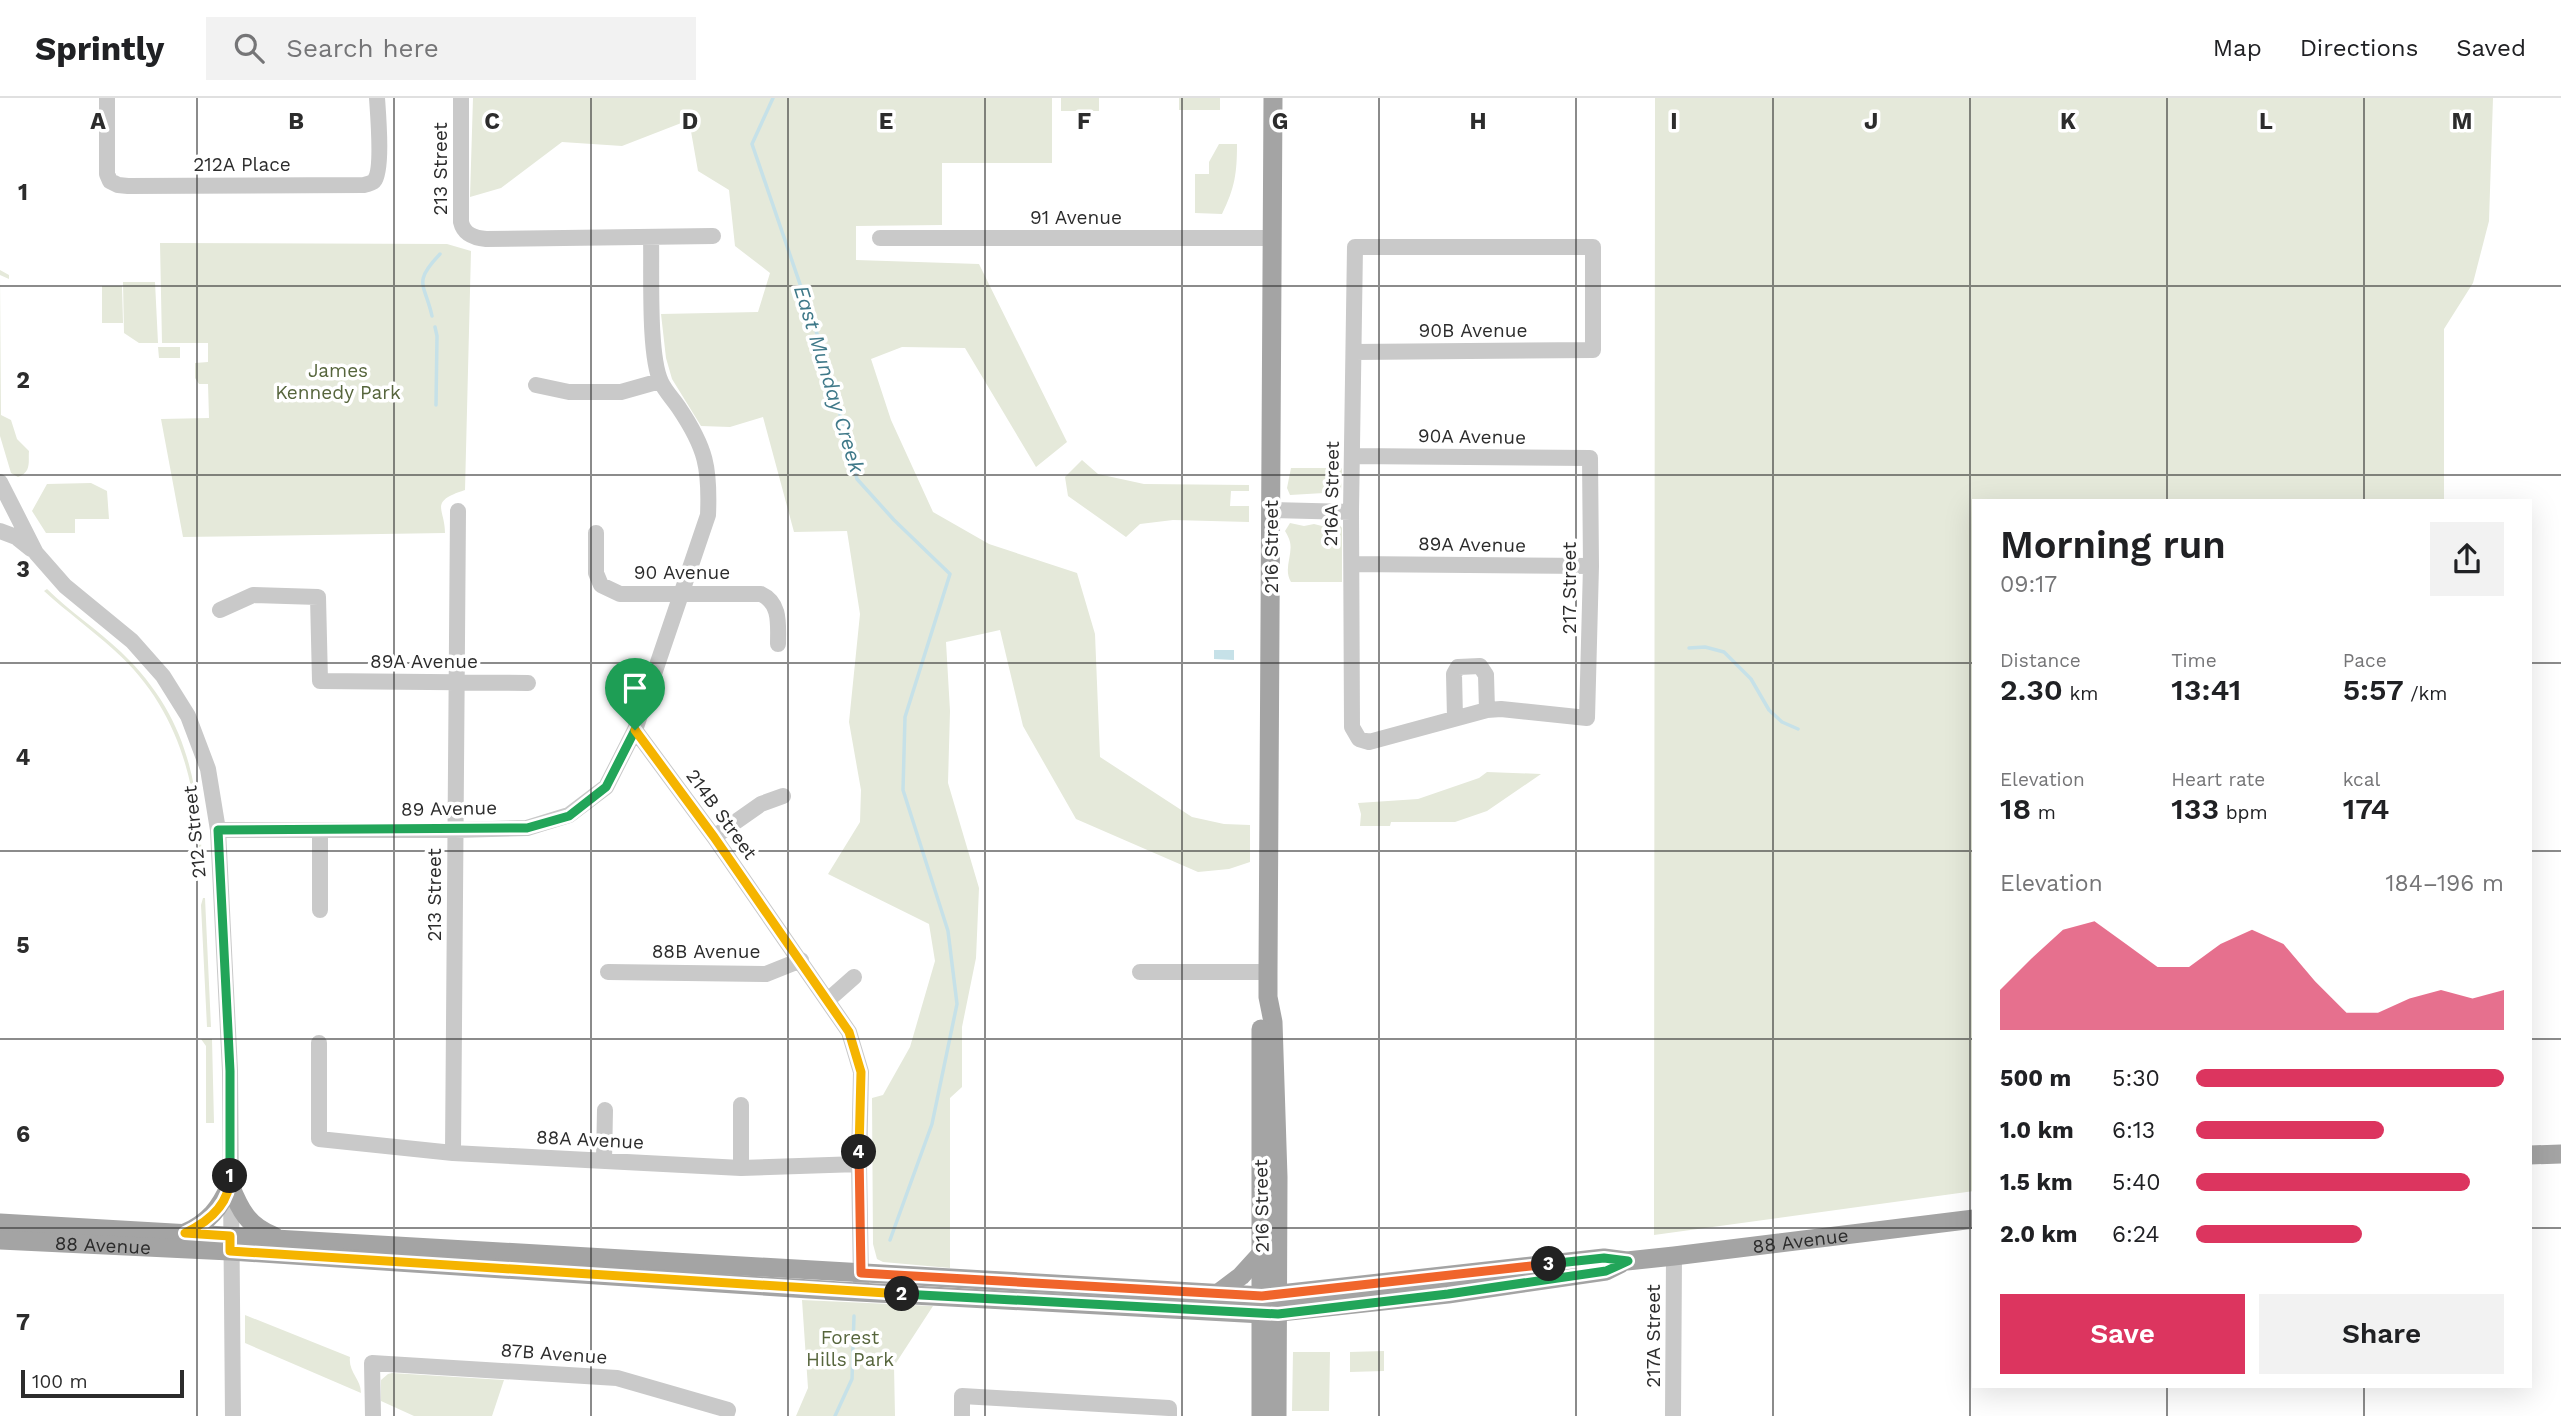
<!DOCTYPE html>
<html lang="en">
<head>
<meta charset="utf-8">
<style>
	:root { --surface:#fff; --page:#f2f2f2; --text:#202124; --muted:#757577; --line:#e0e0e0; --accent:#dc355f }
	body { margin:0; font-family:"Work Sans",sans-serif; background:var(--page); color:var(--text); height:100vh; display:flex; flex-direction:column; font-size:26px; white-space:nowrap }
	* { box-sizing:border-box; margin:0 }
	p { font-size:23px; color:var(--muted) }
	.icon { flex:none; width:38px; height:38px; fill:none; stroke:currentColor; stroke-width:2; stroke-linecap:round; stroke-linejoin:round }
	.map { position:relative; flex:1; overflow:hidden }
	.drawer { position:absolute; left:1972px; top:401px; width:560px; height:889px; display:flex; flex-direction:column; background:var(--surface); border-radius:0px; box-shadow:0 7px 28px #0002 }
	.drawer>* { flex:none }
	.scale { position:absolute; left:21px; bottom:18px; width:163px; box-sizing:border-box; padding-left:7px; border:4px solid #2c2c2c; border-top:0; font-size:19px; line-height:24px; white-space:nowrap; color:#2c2c2c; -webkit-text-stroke:5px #fff; paint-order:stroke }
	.pin { position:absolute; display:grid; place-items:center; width:60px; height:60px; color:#fff; margin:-72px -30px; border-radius:50% 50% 50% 0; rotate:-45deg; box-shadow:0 0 7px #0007 }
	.pin .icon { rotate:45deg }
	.km { position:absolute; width:35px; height:35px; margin:-18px; border-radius:50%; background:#222; color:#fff; font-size:19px; line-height:35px; text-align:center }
	.round { display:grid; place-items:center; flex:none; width:74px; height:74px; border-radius:0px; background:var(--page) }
	.headline { display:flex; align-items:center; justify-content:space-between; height:119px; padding:0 28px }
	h1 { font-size:38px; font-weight:600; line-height:52px }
	.metrics { display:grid; grid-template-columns:repeat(3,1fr); gap:10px; height:119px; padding:7px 28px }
	.metrics div { display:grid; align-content:center }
	.metrics b { font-size:30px; font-weight:600 }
	.metrics small { font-size:19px; font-weight:400 }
	.metrics p { font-size:19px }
	.chart { height:196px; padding:14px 28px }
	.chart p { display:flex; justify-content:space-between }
	.chart svg { width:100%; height:126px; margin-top:7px; fill:var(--accent); opacity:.7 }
	.primary-button { display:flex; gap:14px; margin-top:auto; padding:14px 28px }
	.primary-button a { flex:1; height:80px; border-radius:0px; background:var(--accent); color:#fff; font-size:28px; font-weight:600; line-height:80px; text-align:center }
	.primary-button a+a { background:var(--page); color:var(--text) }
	ul { padding:0 28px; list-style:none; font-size:23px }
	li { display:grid; grid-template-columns:112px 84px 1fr; align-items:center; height:52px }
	li i { height:18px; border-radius:9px; background:var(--accent) }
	header { display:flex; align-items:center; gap:42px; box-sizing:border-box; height:98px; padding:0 35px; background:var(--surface); border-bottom:2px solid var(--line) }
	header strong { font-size:33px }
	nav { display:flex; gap:38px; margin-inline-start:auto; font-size:24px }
	.search { width:490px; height:63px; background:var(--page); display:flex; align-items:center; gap:18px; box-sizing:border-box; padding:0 24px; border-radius:0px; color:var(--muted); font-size:26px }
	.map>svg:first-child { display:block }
	.green { fill:#e5e9da }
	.water { fill:#c6e1e8 }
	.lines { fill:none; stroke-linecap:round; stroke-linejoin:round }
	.stream { stroke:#c6e1e8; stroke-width:3.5 }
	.minor { stroke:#c9c9c9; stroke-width:16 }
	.major { stroke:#a4a4a4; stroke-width:19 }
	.split-1-casing { stroke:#fff; stroke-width:14 }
	.split-2-casing { stroke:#fff; stroke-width:14 }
	.split-3-casing { stroke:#fff; stroke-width:14 }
	.split-4-casing { stroke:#fff; stroke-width:14 }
	.split-5-casing { stroke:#fff; stroke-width:14 }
	.split-1 { stroke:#22a559; stroke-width:9 }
	.split-2 { stroke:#f5b400; stroke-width:9 }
	.split-3 { stroke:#22a559; stroke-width:9 }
	.split-4 { stroke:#f0652b; stroke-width:9 }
	.split-5 { stroke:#f5b400; stroke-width:9 }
	.grid { fill:none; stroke:#2c2c2c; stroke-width:2; stroke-opacity:0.55 }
	.labels { text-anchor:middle; stroke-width:7; stroke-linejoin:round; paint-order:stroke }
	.street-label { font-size:19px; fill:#2c2c2c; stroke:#fff }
	.park-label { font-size:19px; fill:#56653c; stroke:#fff }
	.water-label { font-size:21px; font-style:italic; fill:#3f7989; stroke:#fff }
	.grid-label { font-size:23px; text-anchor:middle; font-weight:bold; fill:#2c2c2c; stroke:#fff; stroke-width:7; stroke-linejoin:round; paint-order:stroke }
</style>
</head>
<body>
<header>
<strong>Sprintly</strong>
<div class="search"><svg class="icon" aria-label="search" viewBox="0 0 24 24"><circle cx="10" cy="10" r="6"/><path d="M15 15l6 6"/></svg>Search here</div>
<nav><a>Map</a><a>Directions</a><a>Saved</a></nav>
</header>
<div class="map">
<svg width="2561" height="1318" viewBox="0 0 2561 1318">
	<rect width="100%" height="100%" fill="#fff"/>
	<path class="green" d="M473,0h579v65h-110v62l-86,1v34l123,4 88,178 -31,25 -71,-119 -63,-1 -31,12 20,61 42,92 56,32 88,29 18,61 5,123 92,60 32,7 26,1v37l-21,7 -31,3 -122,-53 -53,-93 -23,-96 -54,12 4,69 -2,72 31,105 -3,70 -14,69v60l-12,11v170l-67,-6 -6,-3 -4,-15 -1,-146 11,-3 27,-48 25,-86 -6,-37 -101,-50 32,-52 1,-32 -12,-68 11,-108 -13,-83 -53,1 -31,-115 -33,10 -29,-1 -29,-47 -6,-21 -5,-44 97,-2 12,-39 -35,-27 -6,-56 -31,-19 -9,-51 -67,26 -60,-4 -61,46 -31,9z
		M1061,0h38v13h-38z
		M1179,0h41v12h-41z
		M1655,0h838l-4,123 -16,62 -29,46v171h-470v691l-320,44z
		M1219,46h18c0,29 -2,44 -15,70l-27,-1v-39h14v-12z
		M160,145l287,1 24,7 -6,239c-37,12 -20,18 -20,43l-262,4 -22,-118 48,-1 -1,-34h-9l-4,-6v-15l13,-1v-19h-46z
		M0,172l9,5v4l-9,-4 1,140 10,5 6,19 12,12c-1,10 3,21 -11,26l-7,-4 -11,-37z
		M123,184h32l3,61h-19l-15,-10z
		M102,188h20l1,37h-21z
		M158,249h22v11h-21z
		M1082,362l16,14 46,10 105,1v6h-18l-1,15h19v16l-76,-2 -33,4 -14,13 -58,-41 -3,-19z
		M1291,370h51l-1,25 -6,3 -11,-3 -34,2 -3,-7z
		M91,385l16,8 2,28h-34v14h-29l-14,-22 15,-27z
		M1290,425l14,3 10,-2 8,2 17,-2 3,4v54h-51c-8,-13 2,-27 -1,-40 -1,-4 -3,-8 -5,-11z
		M47,491c23,23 50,40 74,63 69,66 78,135 82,225l-3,-6c-2,-85 -20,-162 -86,-221 -23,-21 -47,-38 -70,-59z
		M1487,674l54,2 -54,37 -32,11h-64l-1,4h-30l1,-12 -3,-11 60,-4 61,-21z
		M203,800h2l6,129h-4l-6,-122z
		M201,941h11l2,84h-8v-77z
		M802,1202l131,6 -39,60 1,50h-99l12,-28z
		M245,1217l105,42c-2,15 11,22 11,36l-116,-50z
		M1384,1253v20l-34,1v-20z
		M1293,1254h37l-1,59h-37z
		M388,1276l4,-1 112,7 -12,36h-78l-33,-15v-21z"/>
	<path class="water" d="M1214,552h20v10l-20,-1z"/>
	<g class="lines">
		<path class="stream" d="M773,0l-21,46 73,213 32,122 37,41 56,54 -45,143 -2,73 45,141 9,73 -25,120 -42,116
			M432,218c-7,-32 -20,-33 8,-62
			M435,229l2,9 -1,69
			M1689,550l16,-1 19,5 27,27 18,31 13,12 16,7
			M835,1318l17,-37 2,-63"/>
		<path class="minor" d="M107,0v76l3,7 8,4 10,1 236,-1c4,-1 8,-2 10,-4 9,-10 4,-68 3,-83
			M461,0v124c3,13 14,16 25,17l227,-3
			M880,140h393
			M536,287l33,7h52l39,-11
			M1353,358l237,2 1,108 -4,152 -86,-9 -14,1 -118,32 -10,-3 -7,-12 -1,-215 4,-265h238v103l-239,2
			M0,384l36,71 29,33 67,55 31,35 25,40 20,53 10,61 12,241 3,345
			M1272,412l79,2
			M0,433l16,6 15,12
			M596,435v40l5,12 19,9h141c20,9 17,31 17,50
			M1352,466l239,2
			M220,512l33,-15 65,2 2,84 208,2
			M1455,620l-1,-44 4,-7 22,-1 6,9 1,35
			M635,632l79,107 135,195 12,40 -2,92 2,118
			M218,732h237l72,-2 42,-13 37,-28 29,-57 73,-215c2,-47 -2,-67 -29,-107 -5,-8 -14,-17 -18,-26 -13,-27 -9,-112 -10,-145
			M714,739l47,-33 22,-8
			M320,812v-80
			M608,874l158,2 35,-14
			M1140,874h128
			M828,902l26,-23
			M319,945v96l134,14 288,15 118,-4
			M741,1007v63
			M453,1055l5,-642
			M604,1063l1,-51
			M373,1318l-1,-53 245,15 111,32 -2,6
			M962,1318v-20l207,12v8
			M1673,1318l1,-160"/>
		<g class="major">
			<path d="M1273,0l-5,874v25l5,25 5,155 -1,239"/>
			<path d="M2530,1057l31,-1"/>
			<path d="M230,1087c10,25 18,41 44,51"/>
			<path id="s1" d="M0,1125l1262,73 342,-38 23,3 47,-5 300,-37"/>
			<path d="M185,1135c24,-11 35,-25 45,-48"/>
			<path id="s2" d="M0,1142l230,11 610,40 422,23 186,-20 158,-23 14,-7"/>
			<path d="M1217,1196l24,-18 20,-22"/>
			<path d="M1261,1318v-387"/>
		</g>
	</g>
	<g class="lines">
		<defs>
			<path id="split-1" d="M230,1078v-105l-12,-241 309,-2 42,-12 37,-29 29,-57"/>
			<path id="split-2" d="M230,1078c0,28 -22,46 -45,57l45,3v15l672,43"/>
			<path id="split-3" d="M902,1196l376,20 170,-20 158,-23 22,-10 -24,-3 -55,6"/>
			<path id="split-4" d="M859,1054l2,121 401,23 287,-32"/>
			<path id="split-5" d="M635,632l79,107 135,195 12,40 -2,80"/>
		</defs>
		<use href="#split-1" class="split-1-casing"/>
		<use href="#split-2" class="split-2-casing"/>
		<use href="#split-3" class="split-3-casing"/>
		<use href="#split-4" class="split-4-casing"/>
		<use href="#split-5" class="split-5-casing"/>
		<use href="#split-1" class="split-1"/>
		<use href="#split-2" class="split-2"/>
		<use href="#split-3" class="split-3"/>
		<use href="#split-4" class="split-4"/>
		<use href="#split-5" class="split-5"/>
	</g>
	<path class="grid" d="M197,0v1318M394,0v1318M591,0v1318M788,0v1318M985,0v1318M1182,0v1318M1379,0v1318M1576,0v1318M1773,0v1318M1970,0v1318M2167,0v402M2364,0v402M0,188h2561M0,377h2561M0,565h1974M2530,565h31M0,753h1974M2530,753h31M0,941h1974M2530,941h31M0,1130h1974M2530,1130h31M2167,1288v30M2364,1288v30"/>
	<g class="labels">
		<g class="street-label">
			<text x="242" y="73">212A Place</text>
			<text transform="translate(440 71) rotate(-90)" y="7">213 Street</text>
			<text x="1076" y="126">91 Avenue</text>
			<text x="1473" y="239">90B Avenue</text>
			<text transform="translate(1472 338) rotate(1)" y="7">90A Avenue</text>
			<text transform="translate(1331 396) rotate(-89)" y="7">216A Street</text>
			<text transform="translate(1472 446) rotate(1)" y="7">89A Avenue</text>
			<text transform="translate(1271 449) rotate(-90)" y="7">216 Street</text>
			<text x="682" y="481">90 Avenue</text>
			<text transform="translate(1569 490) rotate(-90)" y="7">217 Street</text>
			<text x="424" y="570">89A Avenue</text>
			<text transform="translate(449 710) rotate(-1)" y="7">89 Avenue</text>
			<text transform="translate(722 716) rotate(54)" y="7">214B Street</text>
			<text transform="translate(194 734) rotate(-96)" y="7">212 Street</text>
			<text transform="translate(434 797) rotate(-90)" y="7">213 Street</text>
			<text x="706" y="860">88B Avenue</text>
			<text transform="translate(590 1041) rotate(3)" y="7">88A Avenue</text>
			<text transform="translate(1261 1108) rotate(-91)" y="7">216 Street</text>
			<text dy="7" stroke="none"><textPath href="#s1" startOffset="1806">88 Avenue</textPath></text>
			<text dy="7" stroke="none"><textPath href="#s2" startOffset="103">88 Avenue</textPath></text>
			<text transform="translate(1653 1238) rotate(-90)" y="7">217A Street</text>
			<text transform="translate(554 1255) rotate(4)" y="7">87B Avenue</text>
		</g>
		<g class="park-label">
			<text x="338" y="279">James<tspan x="338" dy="22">Kennedy Park</tspan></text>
			<text x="850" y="1246">Forest<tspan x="850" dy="22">Hills Park</tspan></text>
		</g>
		<g class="water-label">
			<text transform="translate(829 281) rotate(73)" y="7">East Munday Creek</text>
		</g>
	</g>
	<g class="grid-label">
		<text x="98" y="31">A</text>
		<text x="296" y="31">B</text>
		<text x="492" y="31">C</text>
		<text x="690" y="31">D</text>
		<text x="886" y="31">E</text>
		<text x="1084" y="31">F</text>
		<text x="1280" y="31">G</text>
		<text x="1478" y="31">H</text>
		<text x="1674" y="31">I</text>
		<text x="1871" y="31">J</text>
		<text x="2068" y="31">K</text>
		<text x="2266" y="31">L</text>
		<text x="2462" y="31">M</text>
		<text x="23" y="102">1</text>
		<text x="23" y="290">2</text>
		<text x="23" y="479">3</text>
		<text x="23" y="667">4</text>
		<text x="23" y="855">5</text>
		<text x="23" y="1044">6</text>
		<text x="23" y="1232">7</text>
	</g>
</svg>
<div class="scale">100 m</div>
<div class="pin" style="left:635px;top:632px;background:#1e9e55"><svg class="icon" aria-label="arrive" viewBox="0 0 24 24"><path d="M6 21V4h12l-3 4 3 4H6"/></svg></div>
<b class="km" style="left:230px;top:1078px">1</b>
<b class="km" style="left:902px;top:1196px">2</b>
<b class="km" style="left:1549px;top:1166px">3</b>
<b class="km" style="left:859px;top:1054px">4</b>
<section class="drawer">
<div class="headline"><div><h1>Morning run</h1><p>09:17</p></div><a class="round"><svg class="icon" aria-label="share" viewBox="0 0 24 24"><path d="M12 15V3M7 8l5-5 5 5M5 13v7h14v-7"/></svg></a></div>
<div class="metrics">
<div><p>Distance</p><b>2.30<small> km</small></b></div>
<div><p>Time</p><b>13:41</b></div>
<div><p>Pace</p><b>5:57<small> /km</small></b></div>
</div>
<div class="metrics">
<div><p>Elevation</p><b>18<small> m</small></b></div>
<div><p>Heart rate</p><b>133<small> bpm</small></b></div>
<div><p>kcal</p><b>174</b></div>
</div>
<div class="chart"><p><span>Elevation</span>184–196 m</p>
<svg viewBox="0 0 160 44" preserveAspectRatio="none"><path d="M0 44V30L10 19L20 9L30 6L40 14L50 22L60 22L70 14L80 9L90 14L100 27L110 38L120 38L130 33L140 30L150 33L160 30V44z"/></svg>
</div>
<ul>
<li><b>500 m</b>5:30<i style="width:100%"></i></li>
<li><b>1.0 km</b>6:13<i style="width:61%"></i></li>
<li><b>1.5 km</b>5:40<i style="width:89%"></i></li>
<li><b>2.0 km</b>6:24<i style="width:54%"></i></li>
</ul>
<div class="primary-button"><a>Save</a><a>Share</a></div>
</section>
</div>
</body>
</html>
